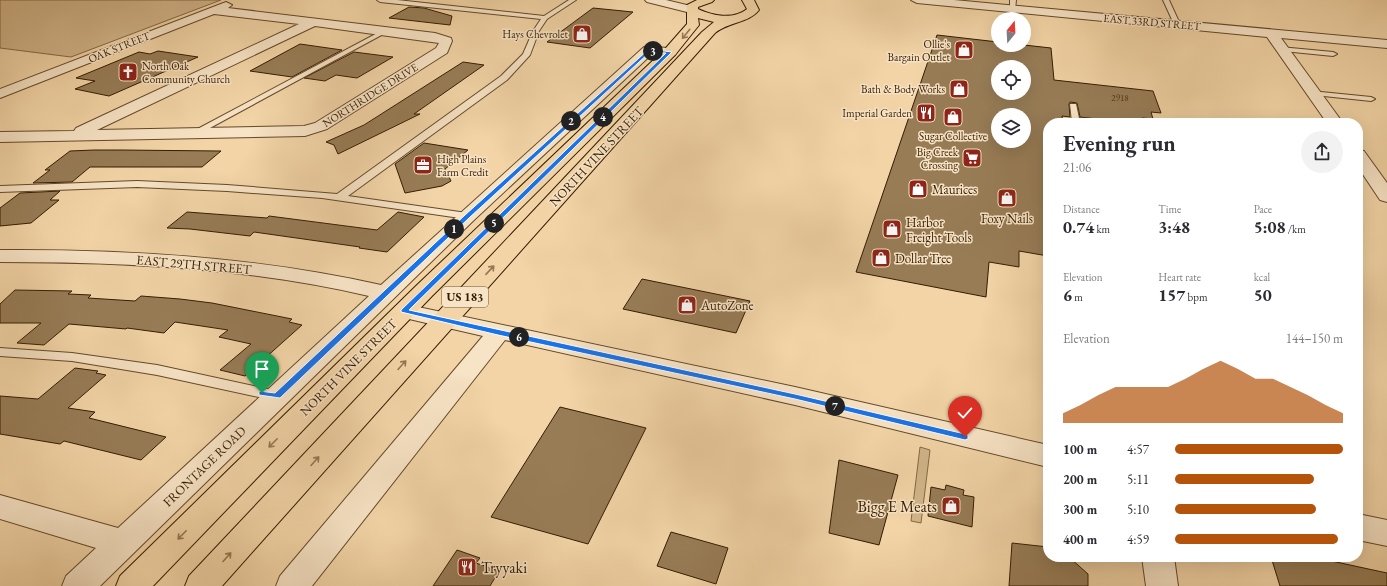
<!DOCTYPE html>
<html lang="en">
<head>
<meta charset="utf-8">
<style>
	:root { --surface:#fff; --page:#f2f2f3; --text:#2b2b33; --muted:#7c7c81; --accent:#b45309 }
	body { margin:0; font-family:"EB Garamond",serif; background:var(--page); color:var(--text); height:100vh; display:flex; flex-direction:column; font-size:15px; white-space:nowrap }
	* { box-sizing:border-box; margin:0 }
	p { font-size:13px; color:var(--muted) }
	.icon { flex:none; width:22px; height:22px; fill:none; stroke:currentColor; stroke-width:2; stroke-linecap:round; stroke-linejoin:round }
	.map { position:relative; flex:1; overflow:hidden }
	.panel { position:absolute; left:1043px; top:118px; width:320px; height:444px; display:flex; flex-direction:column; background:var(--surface); border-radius:16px; box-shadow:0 4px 16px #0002 }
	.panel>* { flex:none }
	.needle { width:26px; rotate:18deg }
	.buttons { position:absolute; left:991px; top:12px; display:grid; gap:8px }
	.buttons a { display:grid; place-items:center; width:40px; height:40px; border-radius:50%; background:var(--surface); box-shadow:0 4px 16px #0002; font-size:20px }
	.pin { position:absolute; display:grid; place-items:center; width:34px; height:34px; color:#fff; margin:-41px -17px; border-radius:50% 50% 50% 0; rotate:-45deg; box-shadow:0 0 4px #0007 }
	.pin .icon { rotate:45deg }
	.km { position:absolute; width:20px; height:20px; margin:-10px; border-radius:50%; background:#222; color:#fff; font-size:11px; line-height:20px; text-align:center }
	.round { display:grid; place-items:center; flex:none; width:42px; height:42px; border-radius:21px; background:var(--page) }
	.head { display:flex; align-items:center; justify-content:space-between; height:68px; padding:0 20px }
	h1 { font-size:22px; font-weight:700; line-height:30px }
	.metrics { display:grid; grid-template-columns:repeat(3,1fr); gap:6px; height:68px; padding:4px 20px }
	.metrics div { display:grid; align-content:center }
	.metrics b { font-size:17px; font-weight:700 }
	.metrics small { font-size:11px; font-weight:400 }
	.metrics p { font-size:11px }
	.chart { height:112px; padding:8px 20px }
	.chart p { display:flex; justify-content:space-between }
	.chart svg { width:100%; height:72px; margin-top:4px; fill:var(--accent); opacity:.7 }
	ul { padding:0 20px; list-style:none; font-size:13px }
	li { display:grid; grid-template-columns:64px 48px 1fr; align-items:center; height:30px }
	li i { height:10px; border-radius:5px; background:var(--accent) }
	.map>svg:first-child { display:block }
	.green { fill:#d2b58a; stroke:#846845 }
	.building { fill:#977c56; stroke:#351c00; fill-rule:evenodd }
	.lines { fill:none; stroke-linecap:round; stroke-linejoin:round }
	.service-casing { stroke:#644a2a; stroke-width:2 }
	.minor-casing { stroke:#644a2a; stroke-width:2 }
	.tertiary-casing { stroke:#644a2a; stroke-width:2 }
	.primary-casing { stroke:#351c00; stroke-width:2 }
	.service { fill:#f7e3c5; fill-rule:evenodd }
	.minor { fill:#f7e3c5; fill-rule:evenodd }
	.tertiary { fill:#f7e3c5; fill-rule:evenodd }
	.primary { fill:#f2d4a6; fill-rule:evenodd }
	.oneway { stroke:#947853 }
	.route { fill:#1a73e8; stroke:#fff }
	.labels { text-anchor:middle; stroke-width:3; stroke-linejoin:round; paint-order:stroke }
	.far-number-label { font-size:9px; fill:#4e3416 }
	.far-street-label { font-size:11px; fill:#351c00; stroke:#f7e3c5 }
	.far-poi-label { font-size:11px; fill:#351c00; stroke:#f7e3c5; text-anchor:end }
	.shield { fill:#f7e3c5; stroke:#6f583b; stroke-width:1 }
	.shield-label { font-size:12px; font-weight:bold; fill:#351c00 }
	.street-label { font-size:13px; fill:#351c00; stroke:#f7e3c5 }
	.poi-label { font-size:13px; fill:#351c00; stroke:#f7e3c5; text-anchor:start }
	.near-poi-label { font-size:16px; fill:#351c00; stroke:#f7e3c5; text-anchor:end }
</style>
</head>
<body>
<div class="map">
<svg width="1387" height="586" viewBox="0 0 1387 586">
	<rect width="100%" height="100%" fill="#f2d4a6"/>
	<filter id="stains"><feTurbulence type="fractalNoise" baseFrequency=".005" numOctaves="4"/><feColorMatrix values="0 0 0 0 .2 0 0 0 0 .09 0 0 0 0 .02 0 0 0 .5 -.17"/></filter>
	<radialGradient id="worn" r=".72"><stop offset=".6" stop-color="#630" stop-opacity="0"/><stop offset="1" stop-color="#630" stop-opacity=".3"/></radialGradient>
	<path class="green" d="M0,0h221l-150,57 -71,-9z
		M920,447l10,3 -9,73 -10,-2z"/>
	<path class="building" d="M409,7l15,1 28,8 -2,9 -61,-7z
		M593,8l40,4 -43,36 -43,-6z
		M937,35l61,7v3h26l27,3 3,32 99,11 8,22 -10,-1 2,7 -11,-1 2,5 -44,-2 -3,-2 -17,-2 -3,-14 -7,-1 -1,2 1,13 -8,-1 1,7h-15v133l-29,-5v16l-30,-5 -3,35 -130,-25zM998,67h26v26h-26zM998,115h26v26h-26z
		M300,44l42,6 -50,27 -42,-6z
		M158,51l40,6 -89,39 -34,-7 20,-8 -19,-3 63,-26 11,2z
		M354,52l39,5 -36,21 -21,-3 -11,6 -21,-3z
		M463,62l21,3 -70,49h6l-82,40 -4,-9 -8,-3 38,-17z
		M424,143l44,7 -23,19 6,12 -9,5 -37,7 -10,-29z
		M94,150h27l100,1 -19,16h-112l-18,15 -39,1 17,-13h-5l25,-19z
		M60,191l-10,9h9l-28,23 -31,3v-18l20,-15z
		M187,212l80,6 2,-2 108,14 21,-18 26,5 -37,35 -28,-4 1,-1 -106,-15 -4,4 -60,-7 -23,-1z
		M642,279l108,22 -14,32 -113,-24z
		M15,290l57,1 -4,3 23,1 -3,3 47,3 6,-5 39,3 32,4 80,16 -3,3 13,3 -57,51 -25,-6 31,-26 -32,-7 9,-7 -53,-8 -11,11 -37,-5 -1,1 -57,-5 -25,21 -27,-2 24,-20h-41v-19z
		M75,368l23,3 -2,2 10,2 -38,33 27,4 -6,6 77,19 -25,23 -77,-19 -4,3 -60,-10v-38l38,3z
		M560,407l86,21 -58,116 -97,-27z
		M839,460l59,15 -19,70 -50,-12z
		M946,485l18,5 -1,5 11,2 -2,30 -44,-11 3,-29 14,3z
		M671,532l57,16 -12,36 -59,-18z
		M1012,543l36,4v10h21l19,17v12h-79z
		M457,550l23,8 -4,5 23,8 -9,15h-57z
		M1271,557h42l74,16v13h-107z"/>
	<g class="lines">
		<defs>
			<path id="service" d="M377,0h20l147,16 25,-16h7l-29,19 -8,12 -9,24 -23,25 -159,116 119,17 5,3 -1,2 -4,1 -145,-21 -95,-7 -90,-4 -137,5v-6l137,-5 90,4 110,9 164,-118 22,-22 10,-23 8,-12 -161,-17z
				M1010,0h6l-1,10 -5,-1z
				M1163,0h6l11,24 -1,1 -5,-1z
				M385,29l3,2 -1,1 -190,103h-6l-1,-2z
				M1280,47l53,5 4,2 -4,2 -50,-5h-3z
				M1311,91l60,6 4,2 -4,2 -57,-6 -4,-2z
				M1070,104h6l3,14 18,2 4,3 -29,-1z
				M0,348l72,5 85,12 120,26 5,2 2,3 -2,3 -5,2 -120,-26 -85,-14 -72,-5z"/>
			<path id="minor" d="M911,0h43l433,40v8l-106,-10 62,85h-16l-60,-86 -350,-34z
				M226,2l6,3 -4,3 207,25 16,5 1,3 -5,12 -120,76 -22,7 -305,6v-10l74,-1 2,-3 223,-104 -85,-10 -214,84v-9zM315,26l124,17 -3,5 -121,75 -11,3 -207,4z
				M649,46l26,3 2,3 -2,3 -23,-1 -178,166 -374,366h-38l4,-10 30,-28 -96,-29v-24l118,33 251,-232c-120,-28 -245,-34 -369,-34v-12c128,-1 256,7 381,35l263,-238z
				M1358,150l6,1 23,32v19l-7,-2 -22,-33z
				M404,304l391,83 253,58v22l-253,-62 -290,-65 -193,246h-36l4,-10 203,-240 -87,-20 -3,-5 3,-5z
				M1358,514l29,6v26l-29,-6z
				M1142,557h32l4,29h-32z"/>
			<path id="tertiary" d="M645,0h21l29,7 2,2 -6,4 -44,-11z"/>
			<path id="primary" d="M697,0h17l-2,2 -14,5v2c15,7 35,11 49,0l-5,-9h12l5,10c-10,13 -31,12 -44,23l-493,553h-37l4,-10 513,-544 12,-10 -16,-4 1,7 -24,30 -243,241 -279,290h-37l4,-10 296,-290 249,-237 22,-25v-19z"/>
		</defs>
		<use href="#service" class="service-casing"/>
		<use href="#minor" class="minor-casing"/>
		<use href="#tertiary" class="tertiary-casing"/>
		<use href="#primary" class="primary-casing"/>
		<use href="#service" class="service"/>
		<use href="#minor" class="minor"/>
		<use href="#tertiary" class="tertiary"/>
		<use href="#primary" class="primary"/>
	</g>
	<defs><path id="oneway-shaft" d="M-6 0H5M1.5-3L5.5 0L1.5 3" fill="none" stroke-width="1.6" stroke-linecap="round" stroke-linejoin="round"/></defs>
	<g class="oneway">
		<use href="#oneway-shaft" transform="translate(686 34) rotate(129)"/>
		<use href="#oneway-shaft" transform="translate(490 270) rotate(-47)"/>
		<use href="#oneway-shaft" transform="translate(402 365) rotate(-48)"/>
		<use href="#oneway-shaft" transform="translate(273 443) rotate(135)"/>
		<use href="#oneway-shaft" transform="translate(315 461) rotate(-48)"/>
		<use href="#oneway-shaft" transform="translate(182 535) rotate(135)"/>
		<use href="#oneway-shaft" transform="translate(227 557) rotate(-48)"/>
	</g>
	<path class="route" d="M649,49l23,3 -263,258 386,84 170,40 3,1v4l-3,1 -170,-41 -297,-64 -97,-23v-2l265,-257 -16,-1 -181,166 -189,180 -21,-3v-4l16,2 190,-178z"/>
	<defs>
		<symbol id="shop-square" viewBox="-11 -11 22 22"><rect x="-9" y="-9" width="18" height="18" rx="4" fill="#8f2418" stroke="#f7e3c5"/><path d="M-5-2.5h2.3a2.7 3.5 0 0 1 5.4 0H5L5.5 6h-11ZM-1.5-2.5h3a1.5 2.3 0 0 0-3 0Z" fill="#fff"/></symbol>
		<symbol id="church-square" viewBox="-11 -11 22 22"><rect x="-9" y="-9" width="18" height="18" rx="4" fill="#8f2418" stroke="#f7e3c5"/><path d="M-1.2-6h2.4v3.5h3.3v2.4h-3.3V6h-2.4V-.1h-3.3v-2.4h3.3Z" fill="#fff"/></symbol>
		<symbol id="restaurant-square" viewBox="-11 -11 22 22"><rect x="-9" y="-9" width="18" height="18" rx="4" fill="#8f2418" stroke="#f7e3c5"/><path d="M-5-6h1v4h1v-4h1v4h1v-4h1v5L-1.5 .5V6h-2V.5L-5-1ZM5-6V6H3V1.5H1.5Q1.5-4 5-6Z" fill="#fff"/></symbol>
		<symbol id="supermarket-square" viewBox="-11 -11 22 22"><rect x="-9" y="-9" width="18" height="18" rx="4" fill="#8f2418" stroke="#f7e3c5"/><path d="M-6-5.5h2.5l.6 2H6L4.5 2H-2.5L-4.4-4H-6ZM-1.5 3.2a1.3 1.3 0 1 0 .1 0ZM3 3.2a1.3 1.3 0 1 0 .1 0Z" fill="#fff"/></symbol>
		<symbol id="office-square" viewBox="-11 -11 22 22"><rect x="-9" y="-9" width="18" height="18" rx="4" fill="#8f2418" stroke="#f7e3c5"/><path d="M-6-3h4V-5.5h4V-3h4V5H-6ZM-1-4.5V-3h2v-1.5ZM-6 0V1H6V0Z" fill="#fff"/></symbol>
	</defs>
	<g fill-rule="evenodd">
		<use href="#shop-square" x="571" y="23" width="22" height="22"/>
		<use href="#shop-square" x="953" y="39" width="22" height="22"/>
		<use href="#church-square" x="117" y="61" width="22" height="22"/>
		<use href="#shop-square" x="948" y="78" width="22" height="22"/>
		<use href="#restaurant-square" x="915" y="102" width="22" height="22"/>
		<use href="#shop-square" x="942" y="106" width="22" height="22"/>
		<use href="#supermarket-square" x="961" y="147" width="22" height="22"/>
		<use href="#office-square" x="412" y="154" width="22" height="22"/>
		<use href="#shop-square" x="907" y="178" width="22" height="22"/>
		<use href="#shop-square" x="996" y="187" width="22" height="22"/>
		<use href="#shop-square" x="881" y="218" width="22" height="22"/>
		<use href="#shop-square" x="870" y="247" width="22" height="22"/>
		<use href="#shop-square" x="676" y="294" width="22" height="22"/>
		<use href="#shop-square" x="940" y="495" width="22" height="22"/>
		<use href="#restaurant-square" x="456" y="556" width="22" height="22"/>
	</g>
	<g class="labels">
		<g class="far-number-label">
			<text x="1120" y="101">2918</text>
		</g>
		<g class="far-street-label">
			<text transform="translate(1152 22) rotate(5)" y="4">EAST 33RD STREET</text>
			<text transform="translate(119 47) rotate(-22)" y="4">OAK STREET</text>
			<text transform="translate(370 95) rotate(-32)" y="4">NORTHRIDGE DRIVE</text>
		</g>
		<g class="far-poi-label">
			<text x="568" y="38">Hays Chevrolet</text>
			<text x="950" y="48">Ollie's<tspan x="950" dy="13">Bargain Outlet</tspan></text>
			<text x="142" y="70" text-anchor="start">North Oak<tspan x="142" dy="13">Community Church</tspan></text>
			<text x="945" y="93">Bath &amp; Body Works</text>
			<text x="912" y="117">Imperial Garden</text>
			<text x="953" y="140" text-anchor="middle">Sugar Collective</text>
			<text x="958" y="156">Big Creek<tspan x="958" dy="13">Crossing</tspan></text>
			<text x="437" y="163" text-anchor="start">High Plains<tspan x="437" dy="13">Farm Credit</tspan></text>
		</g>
		<rect class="shield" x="442" y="287" width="46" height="20" rx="3"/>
		<g class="shield-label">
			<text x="465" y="301">US 183</text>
		</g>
		<g class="street-label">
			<text transform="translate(596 156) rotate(-47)" y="5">NORTH VINE STREET</text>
			<text transform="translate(194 264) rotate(5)" y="5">EAST 29TH STREET</text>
			<text transform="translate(348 367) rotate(-45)" y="5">NORTH VINE STREET</text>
			<text transform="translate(204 466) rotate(-44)" y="5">FRONTAGE ROAD</text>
		</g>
		<g class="poi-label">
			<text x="932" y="194">Maurices</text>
			<text x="1007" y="223" text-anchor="middle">Foxy Nails</text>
			<text x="906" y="227">Harbor<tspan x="906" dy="15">Freight Tools</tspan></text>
			<text x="895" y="263">Dollar Tree</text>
			<text x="701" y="310">AutoZone</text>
		</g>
		<g class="near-poi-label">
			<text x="937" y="512">Bigg E Meats</text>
			<text x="481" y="573" text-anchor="start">Tryyaki</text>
		</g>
	</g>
	<rect width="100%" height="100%" filter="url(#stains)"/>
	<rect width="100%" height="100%" fill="url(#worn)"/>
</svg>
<div class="buttons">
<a><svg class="needle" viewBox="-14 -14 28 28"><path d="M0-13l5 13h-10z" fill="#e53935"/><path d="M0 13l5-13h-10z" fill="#7c7c81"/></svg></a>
<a><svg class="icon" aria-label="locate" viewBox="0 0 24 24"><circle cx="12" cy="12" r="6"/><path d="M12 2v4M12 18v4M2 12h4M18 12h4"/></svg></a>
<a><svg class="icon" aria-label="layers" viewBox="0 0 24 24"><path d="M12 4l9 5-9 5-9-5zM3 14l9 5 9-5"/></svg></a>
</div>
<div class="pin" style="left:262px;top:393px;background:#1e9e55"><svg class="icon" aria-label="arrive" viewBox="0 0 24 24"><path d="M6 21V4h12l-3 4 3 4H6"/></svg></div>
<div class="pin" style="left:965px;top:437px;background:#d93025"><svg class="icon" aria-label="check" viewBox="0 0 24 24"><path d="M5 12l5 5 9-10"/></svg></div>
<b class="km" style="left:454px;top:229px">1</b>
<b class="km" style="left:571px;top:121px">2</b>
<b class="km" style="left:653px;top:51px">3</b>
<b class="km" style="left:603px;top:117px">4</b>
<b class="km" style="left:494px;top:223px">5</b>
<b class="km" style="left:519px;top:337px">6</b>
<b class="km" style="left:835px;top:406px">7</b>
<section class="panel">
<div class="head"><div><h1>Evening run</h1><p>21:06</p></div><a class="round"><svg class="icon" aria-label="share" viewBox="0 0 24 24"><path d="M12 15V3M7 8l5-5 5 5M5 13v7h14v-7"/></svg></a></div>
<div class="metrics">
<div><p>Distance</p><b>0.74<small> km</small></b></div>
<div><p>Time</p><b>3:48</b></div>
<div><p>Pace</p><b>5:08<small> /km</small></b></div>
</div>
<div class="metrics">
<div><p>Elevation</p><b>6<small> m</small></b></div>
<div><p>Heart rate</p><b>157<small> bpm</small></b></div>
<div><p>kcal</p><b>50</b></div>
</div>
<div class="chart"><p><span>Elevation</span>144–150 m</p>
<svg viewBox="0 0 160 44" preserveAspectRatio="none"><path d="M0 44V38L10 33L20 27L30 22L40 22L50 22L60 22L70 17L80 11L90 6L100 11L110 17L120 17L130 22L140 27L150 33L160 38V44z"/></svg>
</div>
<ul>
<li><b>100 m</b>4:57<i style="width:100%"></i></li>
<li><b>200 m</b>5:11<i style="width:83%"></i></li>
<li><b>300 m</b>5:10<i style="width:84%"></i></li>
<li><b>400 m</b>4:59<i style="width:97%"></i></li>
</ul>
</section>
</div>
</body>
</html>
